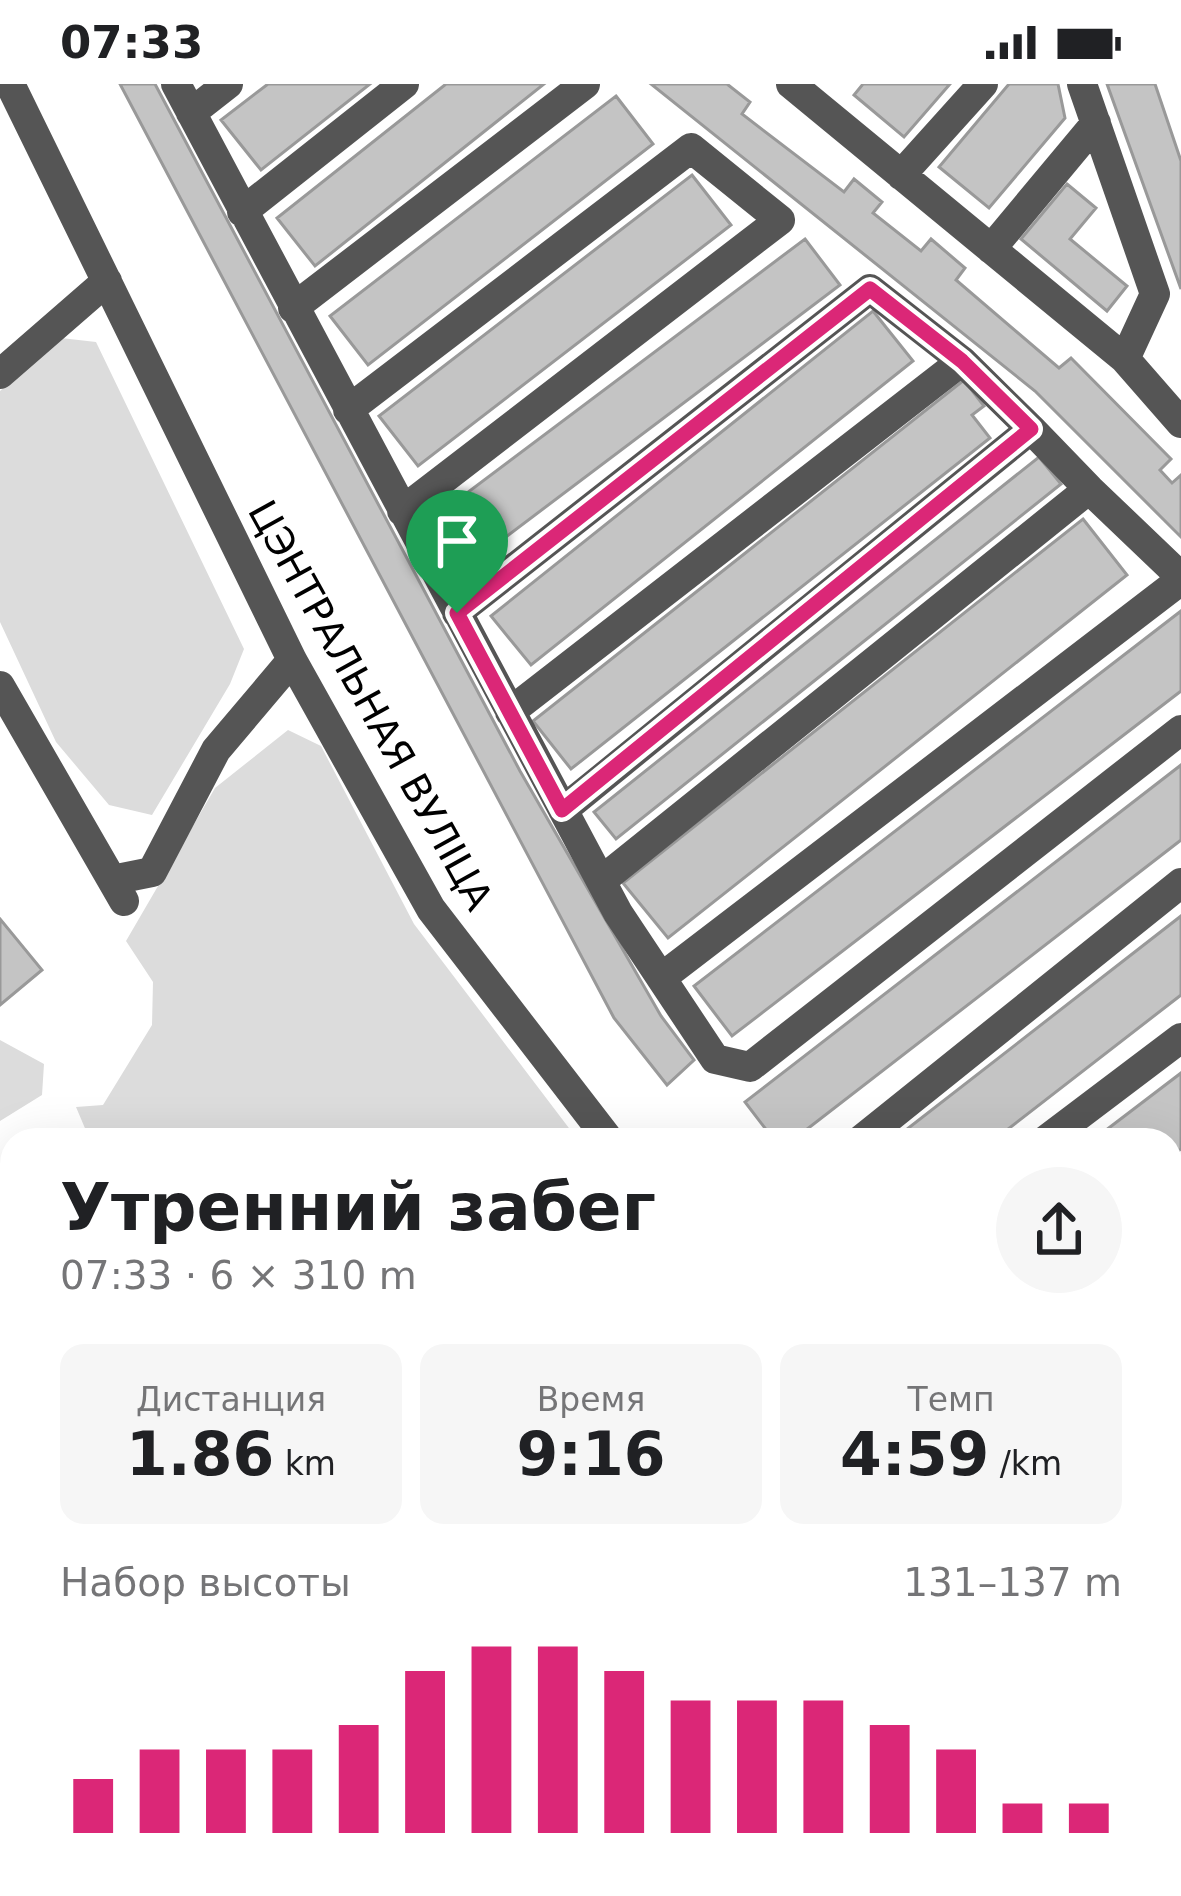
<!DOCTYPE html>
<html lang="ru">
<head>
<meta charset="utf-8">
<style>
	:root { --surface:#fff; --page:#f6f6f6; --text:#202124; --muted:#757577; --accent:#db2777 }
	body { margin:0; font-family:"DejaVu Sans",sans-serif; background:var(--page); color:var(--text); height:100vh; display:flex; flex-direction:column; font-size:45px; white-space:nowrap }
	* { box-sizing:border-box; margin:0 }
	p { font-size:39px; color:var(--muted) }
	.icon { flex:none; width:66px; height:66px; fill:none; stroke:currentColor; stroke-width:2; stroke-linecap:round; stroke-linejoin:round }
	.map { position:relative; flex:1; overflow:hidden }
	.panel { position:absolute; left:0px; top:1044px; width:1182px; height:768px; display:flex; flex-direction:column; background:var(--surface); border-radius:36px 36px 0 0; box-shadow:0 12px 48px #0002 }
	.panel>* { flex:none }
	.pin { position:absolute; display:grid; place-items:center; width:102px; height:102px; color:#fff; margin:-123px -51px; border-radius:50% 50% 50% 0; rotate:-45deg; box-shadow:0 0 12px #0007 }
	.pin .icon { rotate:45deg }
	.round { display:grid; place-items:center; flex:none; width:126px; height:126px; border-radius:63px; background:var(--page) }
	.summary { display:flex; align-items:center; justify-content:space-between; height:204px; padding:0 60px }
	h1 { font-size:66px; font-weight:700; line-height:90px }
	.stats { display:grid; grid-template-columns:repeat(3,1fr); gap:18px; height:204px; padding:12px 60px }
	.stats div { display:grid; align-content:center; border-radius:24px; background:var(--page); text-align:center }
	.stats b { font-size:60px; font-weight:700 }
	.stats small { font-size:33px; font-weight:400 }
	.stats p { font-size:33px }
	.chart { height:336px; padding:24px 60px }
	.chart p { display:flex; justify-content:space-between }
	.chart svg { width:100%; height:216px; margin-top:12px; stroke:var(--accent); stroke-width:6 }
	.status { display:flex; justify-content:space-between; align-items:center; height:84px; padding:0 60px; background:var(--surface); direction:ltr }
	.status svg { height:33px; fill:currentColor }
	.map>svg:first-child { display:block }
	.green { fill:#dcdcdc }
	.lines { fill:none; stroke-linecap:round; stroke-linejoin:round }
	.stream { stroke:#a3a3a3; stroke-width:10 }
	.building { fill:#c4c4c4; stroke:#999; stroke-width:3 }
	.path { stroke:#777; stroke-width:6; stroke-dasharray:3 6; stroke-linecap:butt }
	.minor { stroke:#555; stroke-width:30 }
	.rail-casing { stroke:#000; stroke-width:14 }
	.rail { stroke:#fff; stroke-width:9; stroke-dasharray:27; stroke-linecap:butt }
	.route-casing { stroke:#fff; stroke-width:24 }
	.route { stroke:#db2777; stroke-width:15 }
	.labels { text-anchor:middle; stroke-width:9; stroke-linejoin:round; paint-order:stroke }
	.street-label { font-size:39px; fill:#000; stroke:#fff }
</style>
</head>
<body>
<div class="status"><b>07:33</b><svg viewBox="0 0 49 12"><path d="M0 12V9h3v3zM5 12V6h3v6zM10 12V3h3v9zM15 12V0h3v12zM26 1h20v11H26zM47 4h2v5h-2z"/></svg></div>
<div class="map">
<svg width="1181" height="1812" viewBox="0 0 1181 1812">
	<rect width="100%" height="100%" fill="#fff"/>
	<path class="green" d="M61,254l35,4 148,307 -14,35 -78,131 -43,-10 -53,-63 -56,-120v-231z
		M288,646l33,16 93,178 164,216h-495l4,-7 -11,-26 27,-2 49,-80 1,-43 -27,-41 89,-153z
		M0,956l44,24 -2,31 -42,26z
		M0,1085l12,8v517l-12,-2z
		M0,1766h12v34h1158v-29h11v41h-1181z"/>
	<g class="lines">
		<path class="stream" d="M1170,1683h11
			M0,1684h12"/>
	</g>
	<path class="building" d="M120,0h35l365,687 141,245 33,44 -27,25 -53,-67z
		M268,0h102l-109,86 -40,-50z
		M446,0h98l-229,182 -38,-48z
		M651,0h76l23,18 -8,12 102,78 10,-13 28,23 -9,11 48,38 10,-12 34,29 -9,12 103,88 12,-10 100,101 -11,11 12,13 9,-8v62l-146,-146z
		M863,0h87l-46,53 -50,-42z
		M1009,0h49l7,34 -76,90 -50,-41z
		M1107,0h48l26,77v128z
		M616,12l37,48 -285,221 -38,-49z
		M692,91l39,50 -313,241 -39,-50z
		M1067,100l29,24 -26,31 57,47 -20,25 -86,-72z
		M805,155l35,46 -370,279 -35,-47z
		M873,227l40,50 -382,304 -40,-49z
		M964,296l20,26 -12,9 18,23 -419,331 -38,-48z
		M1039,373l22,27 -445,355 -22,-27z
		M1083,435l44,56 -459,363 -45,-55z
		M1181,527v80l-449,345 -38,-50z
		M1181,681v75l-388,300h-19l-29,-38z
		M1181,832v79l-187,145h-101z
		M0,835l42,51 -42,35z
		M1181,989v76l-11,8v-17h-77z
		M1181,1141v80l-11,8v-79z
		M1181,1271v82l-11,9v-83z"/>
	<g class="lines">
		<path class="path" d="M1170,1493l11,5
			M1170,1721h11
			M898,1812l1,-12"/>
		<path class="minor" d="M10,0l282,576 139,249 178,231
			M176,0l442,829 97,146 35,8 431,-337
			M791,0l334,275 56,64
			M1082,0l73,210 -30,65
			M191,29l37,-29
			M901,91l82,-91
			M242,128l162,-128
			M991,165l105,-126
			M293,224l292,-224
			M0,290l107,-93
			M348,326l343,-262 89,72 -378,291
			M457,529l413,-324 92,72
			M0,602l124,215
			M510,628l452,-351 69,68
			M563,726l468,-381 58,60
			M112,796l40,-8 64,-122 76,-90
			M601,797l488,-392 92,88
			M661,894l520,-398
			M861,1056l320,-257
			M1046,1056l135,-102
			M1170,1126l11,-9
			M1170,1255l11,-8
			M1170,1391l11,-8"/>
		<defs>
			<path id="rail" d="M0,1730h12
				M1170,1738h11"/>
		</defs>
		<use href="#rail" class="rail-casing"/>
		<use href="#rail" class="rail"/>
	</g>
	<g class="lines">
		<defs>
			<path id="route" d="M870,205l92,72 69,68 -469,381 -105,-197z"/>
		</defs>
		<use href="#route" class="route-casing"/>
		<use href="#route" class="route"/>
	</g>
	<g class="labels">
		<g class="street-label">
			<text transform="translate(371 621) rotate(61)" y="14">ЦЭНТРАЛЬНАЯ ВУЛІЦА</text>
		</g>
	</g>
</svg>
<div class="pin" style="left:457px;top:529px;background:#1e9e55"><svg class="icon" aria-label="arrive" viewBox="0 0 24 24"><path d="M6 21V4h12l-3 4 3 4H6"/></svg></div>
<section class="panel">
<div class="summary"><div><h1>Утренний забег</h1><p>07:33 · 6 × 310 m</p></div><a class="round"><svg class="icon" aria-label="share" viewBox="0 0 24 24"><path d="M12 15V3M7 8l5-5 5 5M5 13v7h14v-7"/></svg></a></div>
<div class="stats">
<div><p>Дистанция</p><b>1.86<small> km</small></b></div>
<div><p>Время</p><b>9:16</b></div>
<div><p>Темп</p><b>4:59<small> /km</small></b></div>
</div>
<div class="chart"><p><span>Набор высоты</span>131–137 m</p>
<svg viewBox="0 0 160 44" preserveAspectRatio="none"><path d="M5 44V33M15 44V27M25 44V27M35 44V27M45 44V22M55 44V11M65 44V6M75 44V6M85 44V11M95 44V17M105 44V17M115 44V17M125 44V22M135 44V27M145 44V38M155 44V38"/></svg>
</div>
</section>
</div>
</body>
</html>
